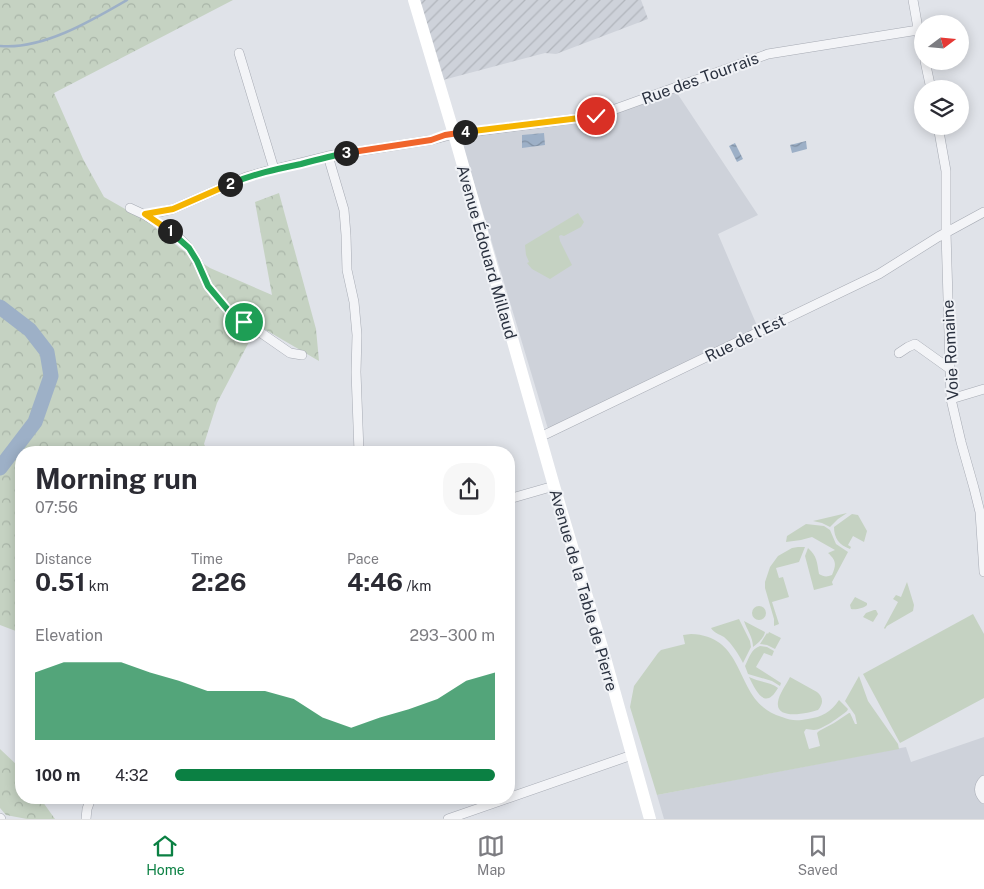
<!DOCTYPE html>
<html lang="en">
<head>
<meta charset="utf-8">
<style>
	:root { --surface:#fff; --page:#f7f7f7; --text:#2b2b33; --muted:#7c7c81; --line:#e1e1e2; --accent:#0b8043 }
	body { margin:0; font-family:"Public Sans",sans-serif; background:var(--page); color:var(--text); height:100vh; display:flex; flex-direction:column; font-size:19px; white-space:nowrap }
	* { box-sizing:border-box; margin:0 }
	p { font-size:16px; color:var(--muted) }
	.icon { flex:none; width:28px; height:28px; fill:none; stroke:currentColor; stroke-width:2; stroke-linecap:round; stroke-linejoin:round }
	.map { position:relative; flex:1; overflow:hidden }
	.drawer { position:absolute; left:15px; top:446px; width:500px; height:358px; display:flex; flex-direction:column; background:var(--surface); border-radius:20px; box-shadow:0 2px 12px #0003 }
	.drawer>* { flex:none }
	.needle { width:32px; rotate:74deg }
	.fabs { position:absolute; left:914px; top:15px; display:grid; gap:10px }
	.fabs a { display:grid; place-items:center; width:55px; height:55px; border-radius:50%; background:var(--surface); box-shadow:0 2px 12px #0003; font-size:25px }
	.pin { position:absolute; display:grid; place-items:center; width:42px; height:42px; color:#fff; margin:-21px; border:2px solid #fff; border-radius:50%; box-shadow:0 1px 5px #0007 }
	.km { position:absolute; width:25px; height:25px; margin:-12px; border-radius:50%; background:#222; color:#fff; font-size:14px; line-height:25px; text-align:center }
	.round { display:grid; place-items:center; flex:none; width:52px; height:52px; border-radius:20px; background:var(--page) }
	.overview { display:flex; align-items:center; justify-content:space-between; height:85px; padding:0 20px }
	h1 { font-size:28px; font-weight:700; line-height:38px }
	.stats { display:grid; grid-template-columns:repeat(3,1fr); gap:8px; height:85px; padding:5px 20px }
	.stats div { display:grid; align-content:center }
	.stats b { font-size:25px; font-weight:700 }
	.stats small { font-size:14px; font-weight:400 }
	.stats p { font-size:14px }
	.chart { height:140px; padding:10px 20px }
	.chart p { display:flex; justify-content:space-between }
	.chart svg { width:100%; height:90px; margin-top:5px; fill:var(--accent); opacity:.7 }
	ul { padding:0 20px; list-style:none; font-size:16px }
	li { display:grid; grid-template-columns:80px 60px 1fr; align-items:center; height:38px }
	li i { height:12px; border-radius:6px; background:var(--accent) }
	.dock { display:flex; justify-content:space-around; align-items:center; height:70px; border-top:1px solid var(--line); background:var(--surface); font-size:14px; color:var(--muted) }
	.dock a { display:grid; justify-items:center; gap:2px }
	.dock .selected { color:var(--accent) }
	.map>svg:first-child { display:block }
	.built { fill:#ced2da }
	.industrial { fill:url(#industrial-furrows) }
	.grass { fill:#c5d2c2 }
	.forest { fill:url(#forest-crowns) }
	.water { fill:url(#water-waves) }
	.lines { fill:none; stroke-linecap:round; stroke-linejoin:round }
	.stream { stroke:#9db0c7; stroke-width:2.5 }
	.river { stroke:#9db0c7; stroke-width:15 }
	.street-casing { stroke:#a6aab3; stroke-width:10 }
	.street { stroke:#f3f4f7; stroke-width:9 }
	.secondary { stroke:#fff; stroke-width:12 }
	.split-1-casing { stroke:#fff; stroke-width:10 }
	.split-2-casing { stroke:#fff; stroke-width:10 }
	.split-3-casing { stroke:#fff; stroke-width:10 }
	.split-4-casing { stroke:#fff; stroke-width:10 }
	.split-5-casing { stroke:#fff; stroke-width:10 }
	.split-1 { stroke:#22a559; stroke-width:6 }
	.split-2 { stroke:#f5b400; stroke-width:6 }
	.split-3 { stroke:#22a559; stroke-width:6 }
	.split-4 { stroke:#f0652b; stroke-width:6 }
	.split-5 { stroke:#f5b400; stroke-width:6 }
	.labels { text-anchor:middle; stroke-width:4; stroke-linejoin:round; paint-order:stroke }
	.street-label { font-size:16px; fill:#2a313f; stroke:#f0f2f6 }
</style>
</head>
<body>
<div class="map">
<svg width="984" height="819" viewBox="0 0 984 819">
	<defs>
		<pattern id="industrial-furrows" width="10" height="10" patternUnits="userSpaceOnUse" patternTransform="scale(1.25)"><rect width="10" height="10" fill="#ced2da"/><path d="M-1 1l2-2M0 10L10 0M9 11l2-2" fill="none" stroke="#b1b5bc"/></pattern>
		<pattern id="forest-crowns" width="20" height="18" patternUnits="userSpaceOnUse" patternTransform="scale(1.25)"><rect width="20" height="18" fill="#c5d2c2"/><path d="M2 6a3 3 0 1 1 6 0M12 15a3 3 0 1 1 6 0" fill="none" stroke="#a9b5a8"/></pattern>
		<pattern id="water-waves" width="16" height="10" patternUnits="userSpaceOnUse" patternTransform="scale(1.25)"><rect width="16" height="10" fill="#9db0c7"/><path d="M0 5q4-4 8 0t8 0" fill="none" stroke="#8090a3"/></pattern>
	</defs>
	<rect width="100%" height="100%" fill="#e0e3e9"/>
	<path class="built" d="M675,90l83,125 -40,19 40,94 -210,101 -88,-293 130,-14 32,-13z
		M984,737v82h-320l-7,-24 249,-48 5,15z"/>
	<path class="industrial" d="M418,0h223l7,19 -92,35 -11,-1 -102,27z"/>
	<path class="grass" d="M578,213l6,9 -3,5 -17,9 -3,-1 -2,1 1,5 12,24 -22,14 -18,-10 -5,-6 2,-1 -3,-7 -1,-10z
		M847,513l-9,6 -8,8 -8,-4 -9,-2z
		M852,514l6,1 9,16 -3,11 -11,-6 -5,9 3,2 -1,2c-11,-4 -16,-11 -16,-22z
		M806,524l18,2 6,4 6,14 12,8 -16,30 1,3 -19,5 -9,-34 3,-8c9,8 9,14 11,26 5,3 8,3 13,1 4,-10 5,-14 -4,-22l7,-3 -23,-13 -11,3 -15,2 1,-6z
		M798,547h7l-6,15 -23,6 3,10 4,-1 6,20 -17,5 7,22 -5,2v-7l-9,-31v-6l5,-15 8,-11 14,-8z
		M907,582l7,23 -1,6 -26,15 -2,3 -1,-1 14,-26 -5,-3 3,-4 5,2z
		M855,597l12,6v2c-3,3 -11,5 -16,4l-1,-4z
		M752 613a7 7 0 1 1 14 0a7 7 0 1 1-14 0Z
		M874,610h2l2,4 -5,8 -10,-5 3,-4z
		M973,614l11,20v64l-84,45 -37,-69z
		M739,619l11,22 1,6 -8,16c-5,-10 -11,-19 -19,-26 -5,-3 -10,-4 -13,-9z
		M744,621l21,11c-1,6 -7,11 -12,15 0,-10 -6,-17 -9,-26z
		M769,632l12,6 -6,11 -8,-4 -7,-1 7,-11 1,1z
		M691,634c59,2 41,69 91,83 10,4 15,4 26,2 14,-2 23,-7 31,-19l9,9 -1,2c-6,5 -25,19 -33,19 -3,0 -5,-1 -8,-1l-2,3 5,17 11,-3 -3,-13 2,-2 15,-8 15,-10h1l5,11h2l-2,-9 -10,-14 14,-25 9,25 30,43 1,5 -242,46 -27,-88 4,-21 24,-33 3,-3 24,-6 -2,-9z
		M760,646l7,1 7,4 -2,5 -8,-3 -8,14 25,16 -1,3 -8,-5 -24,-7 -3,-8c4,-8 6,-17 15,-20z
		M749,677c10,5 22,5 29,11 -13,23 -22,3 -29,-11z
		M790,677l27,15c6,5 7,11 1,18 -9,3 -43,11 -40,-8 1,-8 8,-17 12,-25z"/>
	<path class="forest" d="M0,0h233l-179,93 29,66 21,38 44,25 33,27 29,19 62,27 -17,-93 24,-9 37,136 3,32 -60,-35 -10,16 -32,61 -13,41 4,8h-187v181l-21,-8z
		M0,749l17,16 4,6v27h19l15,21h-28l-21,-4 -6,-7z"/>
	<path class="water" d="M544,133l1,12 -23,3v-13z
		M806,141l1,8 -15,4 -2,-8z
		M735,143l8,16 -6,3 -8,-16z"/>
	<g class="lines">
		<path class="stream" d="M0,46c42,4 91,-25 127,-46"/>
		<path class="river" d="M0,307l30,23 17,22 4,24 -16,46 -35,46"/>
		<defs>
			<path id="street" d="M913,0l9,51
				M239,53l35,116
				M925,61l6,28
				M938,126l8,45v61l5,167 10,43 13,46 6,24 4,60
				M328,156l16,54 2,25 1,35 7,32 3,33 -1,37 3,80
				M130,208l15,7 29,18 15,15 8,13 11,25 20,24 62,43 12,2
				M145,215l28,-6 73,-32 21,-6 61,-15 103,-16 23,-6 142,-18 172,-62 150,-24
				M899,353l9,-6 7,-3 35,25
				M951,399l33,-10
				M540,437l339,-163 59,-37 46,-25
				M509,499l45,-13
				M984,780c-6,6 -6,13 0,19
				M0,818l1,1
				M86,819l1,-10 4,-11
				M448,819l184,-64"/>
		</defs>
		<use href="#street" class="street-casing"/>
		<use href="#street" class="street"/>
		<path class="secondary" d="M414,0l40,134 100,352 48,161 48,172"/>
	</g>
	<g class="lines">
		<defs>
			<path id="split-1" d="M170,231l19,17 8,13 11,25 20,24 16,12"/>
			<path id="split-2" d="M170,231l-25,-17 28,-5 57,-25"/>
			<path id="split-3" d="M230,184c23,-10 47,-15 71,-20 15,-4 30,-8 45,-11"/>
			<path id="split-4" d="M346,153l85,-13 14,-5 20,-3"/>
			<path id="split-5" d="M465,132l131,-16"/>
		</defs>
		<use href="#split-1" class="split-1-casing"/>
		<use href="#split-2" class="split-2-casing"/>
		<use href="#split-3" class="split-3-casing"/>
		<use href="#split-4" class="split-4-casing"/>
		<use href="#split-5" class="split-5-casing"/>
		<use href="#split-1" class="split-1"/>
		<use href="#split-2" class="split-2"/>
		<use href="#split-3" class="split-3"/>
		<use href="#split-4" class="split-4"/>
		<use href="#split-5" class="split-5"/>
	</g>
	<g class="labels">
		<g class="street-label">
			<text transform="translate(700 78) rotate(-20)" y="6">Rue des Tourrais</text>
			<text transform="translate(487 252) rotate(74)" y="6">Avenue Édouard Millaud</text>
			<text transform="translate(745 338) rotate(-26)" y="6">Rue de l'Est</text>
			<text transform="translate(950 350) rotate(-93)" y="6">Voie Romaine</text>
			<text transform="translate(584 590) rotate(74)" y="6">Avenue de la Table de Pierre</text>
		</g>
	</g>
</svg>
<div class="fabs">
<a><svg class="needle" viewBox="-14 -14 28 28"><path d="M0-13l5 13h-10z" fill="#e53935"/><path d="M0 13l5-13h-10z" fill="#7c7c81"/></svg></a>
<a><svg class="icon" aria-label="layers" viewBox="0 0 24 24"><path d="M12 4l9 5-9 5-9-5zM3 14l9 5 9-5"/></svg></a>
</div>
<div class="pin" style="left:244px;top:322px;background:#1e9e55"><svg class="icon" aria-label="arrive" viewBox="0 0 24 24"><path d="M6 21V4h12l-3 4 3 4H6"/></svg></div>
<div class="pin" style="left:596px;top:116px;background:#d93025"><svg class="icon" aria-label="check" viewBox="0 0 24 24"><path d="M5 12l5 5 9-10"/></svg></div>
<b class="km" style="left:170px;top:231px">1</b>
<b class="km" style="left:230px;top:184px">2</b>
<b class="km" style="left:346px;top:153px">3</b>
<b class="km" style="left:465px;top:132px">4</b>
<section class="drawer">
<div class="overview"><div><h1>Morning run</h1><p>07:56</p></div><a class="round"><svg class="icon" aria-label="share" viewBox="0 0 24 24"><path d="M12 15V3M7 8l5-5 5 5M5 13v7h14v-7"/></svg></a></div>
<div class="stats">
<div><p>Distance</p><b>0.51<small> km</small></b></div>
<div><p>Time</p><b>2:26</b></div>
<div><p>Pace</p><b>4:46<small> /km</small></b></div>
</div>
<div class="chart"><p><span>Elevation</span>293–300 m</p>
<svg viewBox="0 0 160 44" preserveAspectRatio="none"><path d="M0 44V11L10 6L20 6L30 6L40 11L50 15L60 20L70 20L80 20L90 24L100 33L110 38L120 33L130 29L140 24L150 15L160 11V44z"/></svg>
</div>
<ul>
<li><b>100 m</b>4:32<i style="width:100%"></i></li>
</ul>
</section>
</div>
<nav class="dock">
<a class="selected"><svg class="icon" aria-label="home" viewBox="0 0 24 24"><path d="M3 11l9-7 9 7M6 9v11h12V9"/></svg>Home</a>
<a><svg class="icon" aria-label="map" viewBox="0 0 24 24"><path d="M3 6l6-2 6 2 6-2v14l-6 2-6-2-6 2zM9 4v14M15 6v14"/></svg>Map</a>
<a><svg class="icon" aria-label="saved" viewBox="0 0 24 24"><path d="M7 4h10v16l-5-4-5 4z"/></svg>Saved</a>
</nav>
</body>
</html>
